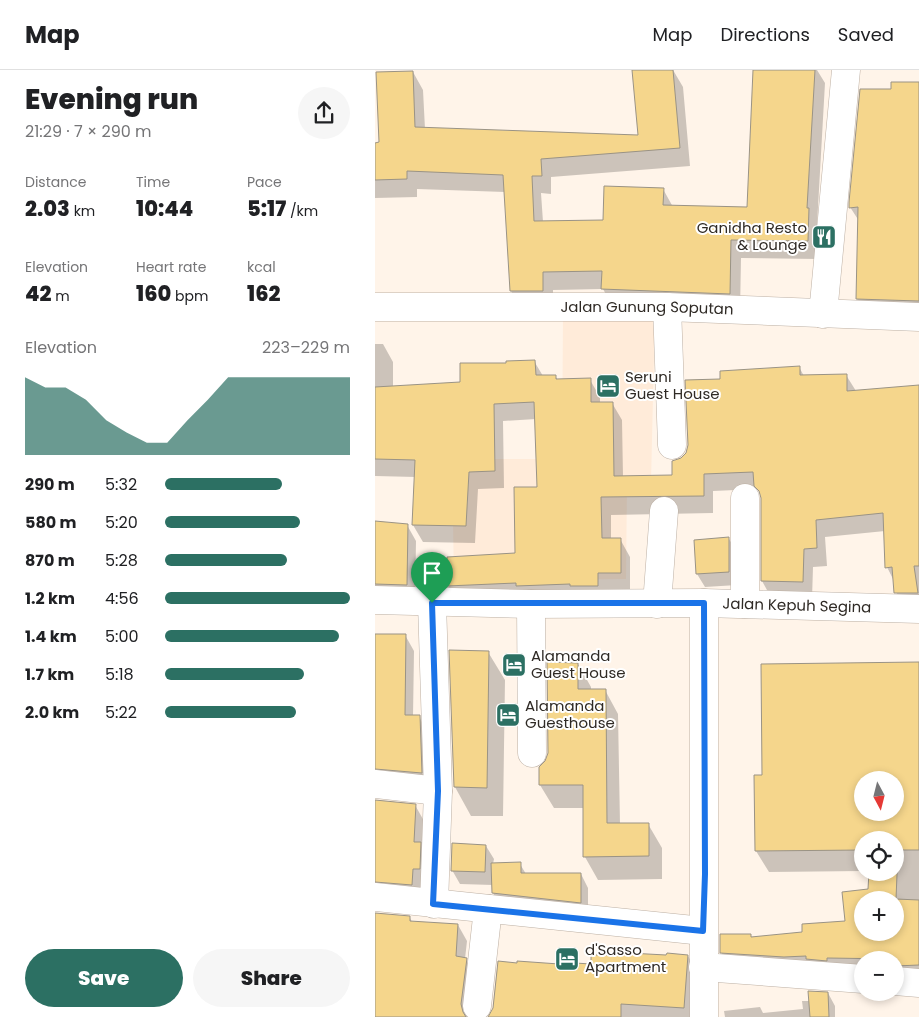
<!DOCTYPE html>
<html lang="en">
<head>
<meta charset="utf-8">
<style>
	:root { --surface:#fff; --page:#f6f6f6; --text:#202124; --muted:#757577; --line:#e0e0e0; --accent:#2c7063 }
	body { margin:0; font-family:Poppins,sans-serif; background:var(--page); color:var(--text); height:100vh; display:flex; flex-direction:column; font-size:19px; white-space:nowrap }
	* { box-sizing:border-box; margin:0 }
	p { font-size:16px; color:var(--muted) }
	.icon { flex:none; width:28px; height:28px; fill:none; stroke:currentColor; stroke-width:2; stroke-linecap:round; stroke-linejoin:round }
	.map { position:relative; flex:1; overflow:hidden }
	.sheet { display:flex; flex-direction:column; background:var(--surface); width:375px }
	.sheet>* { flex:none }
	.needle { width:32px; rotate:173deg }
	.tools { position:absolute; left:479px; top:701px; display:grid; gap:10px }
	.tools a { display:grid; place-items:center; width:50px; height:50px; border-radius:50%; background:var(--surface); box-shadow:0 2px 8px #0003; font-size:25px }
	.pin { position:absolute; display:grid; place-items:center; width:42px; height:42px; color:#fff; margin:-51px -21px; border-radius:50% 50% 50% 0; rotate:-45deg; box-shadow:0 0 5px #0007 }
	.pin .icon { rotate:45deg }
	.round { display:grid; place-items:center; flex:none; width:52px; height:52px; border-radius:26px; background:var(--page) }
	.head { display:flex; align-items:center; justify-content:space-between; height:85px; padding:0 25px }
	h1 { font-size:28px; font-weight:800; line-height:38px }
	.figures { display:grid; grid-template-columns:repeat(3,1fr); gap:8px; height:85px; padding:5px 25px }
	.figures div { display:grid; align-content:center }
	.figures b { font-size:21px; font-weight:800 }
	.figures small { font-size:14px; font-weight:400 }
	.figures p { font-size:14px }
	.chart { height:140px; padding:10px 25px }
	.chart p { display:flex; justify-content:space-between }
	.chart svg { width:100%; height:90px; margin-top:5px; fill:var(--accent); opacity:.7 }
	.button { display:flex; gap:10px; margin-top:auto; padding:10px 25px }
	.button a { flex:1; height:58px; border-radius:30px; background:var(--accent); color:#fff; font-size:20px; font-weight:800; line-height:58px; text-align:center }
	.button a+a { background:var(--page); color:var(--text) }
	ul { padding:0 25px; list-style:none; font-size:16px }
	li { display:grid; grid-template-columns:80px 60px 1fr; align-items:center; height:38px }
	li i { height:12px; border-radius:6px; background:var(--accent) }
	header { display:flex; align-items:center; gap:30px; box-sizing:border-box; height:70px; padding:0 25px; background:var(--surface); border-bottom:1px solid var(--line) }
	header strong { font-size:24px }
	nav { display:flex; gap:28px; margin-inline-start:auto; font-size:18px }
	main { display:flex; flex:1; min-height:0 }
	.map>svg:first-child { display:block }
	.built { fill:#ffebd9 }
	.shadow { fill:#0003; fill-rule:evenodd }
	.building { fill:#f5d68c; stroke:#9a9385; fill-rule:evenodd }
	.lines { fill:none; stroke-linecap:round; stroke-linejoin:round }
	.minor-casing { stroke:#bdb0a4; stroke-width:29 }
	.minor { stroke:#fff; stroke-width:28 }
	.route-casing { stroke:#fff; stroke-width:10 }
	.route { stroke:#1a73e8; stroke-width:6 }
	.labels { text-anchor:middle; stroke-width:4; stroke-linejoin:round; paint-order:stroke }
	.poi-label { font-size:15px; fill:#2f2a25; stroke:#fff; text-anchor:start }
	.street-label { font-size:15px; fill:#2f2a25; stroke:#fff }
</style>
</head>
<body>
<header>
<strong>Map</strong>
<nav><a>Map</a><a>Directions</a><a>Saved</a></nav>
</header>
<main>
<section class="sheet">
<div class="head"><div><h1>Evening run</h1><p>21:29 · 7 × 290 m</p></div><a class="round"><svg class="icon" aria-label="share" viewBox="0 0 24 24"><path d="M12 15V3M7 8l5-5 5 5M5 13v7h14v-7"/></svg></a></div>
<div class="figures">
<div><p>Distance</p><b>2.03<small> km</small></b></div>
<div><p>Time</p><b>10:44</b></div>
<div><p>Pace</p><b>5:17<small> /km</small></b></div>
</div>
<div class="figures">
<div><p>Elevation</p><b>42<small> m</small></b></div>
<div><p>Heart rate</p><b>160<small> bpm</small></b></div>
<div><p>kcal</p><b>162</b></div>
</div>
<div class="chart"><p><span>Elevation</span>223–229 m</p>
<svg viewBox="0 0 160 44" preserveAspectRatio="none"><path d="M0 44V6L10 11L20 11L30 17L40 27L50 33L60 38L70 38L80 27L90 17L100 6L110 6L120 6L130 6L140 6L150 6L160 6V44z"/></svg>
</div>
<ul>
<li><b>290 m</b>5:32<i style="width:63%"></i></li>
<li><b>580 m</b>5:20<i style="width:73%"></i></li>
<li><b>870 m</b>5:28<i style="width:66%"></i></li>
<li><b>1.2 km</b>4:56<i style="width:100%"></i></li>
<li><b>1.4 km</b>5:00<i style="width:94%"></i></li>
<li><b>1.7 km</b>5:18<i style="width:75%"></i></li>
<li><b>2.0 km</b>5:22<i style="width:71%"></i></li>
</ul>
<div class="button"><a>Save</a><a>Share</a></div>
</section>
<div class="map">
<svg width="544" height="947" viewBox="0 0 544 947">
	<rect width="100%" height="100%" fill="#fff4e9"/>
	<path class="built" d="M280,241l-4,171h-24l-1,97 -172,2 -2,-122h110l1,-145z"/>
	<path class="shadow" d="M283,0h15l10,17 7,79 -139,11v17l-10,-1 2,29 61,-1 59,-32 10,18 76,1 5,-138h63l8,13 -8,142 1,3v31l-77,-1 -1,54 -127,-5 -10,-18 -50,1v19h-32l-10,-18 -6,-99 -88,-3v8l-42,1v-54h6l32,-72 10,18 2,39 214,8z
		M517,13h27v246l-45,-2 -17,-28 2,-78 -9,-14 42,-117z
		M0,274h8l10,18v26l69,-5 45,-19 27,-3 9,15h12l3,4h32l10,17v6h12l10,17 1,57 51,-1 7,-17 6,-6 35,-73 77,-13 5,9 42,-1 10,16 63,-4v223h-13l-10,-18 -2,-11 -7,-14 -2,-36 -60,6 2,29 -14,1 -1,32h-40l-10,-18 -1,-86 -3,-6 -45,2v22l-102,2v24h9l10,18v33l-172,13 -10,-17 69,-32 21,-66 -2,-69 -33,2 1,67 -26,1 -3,54 -52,-1 -10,-17 3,-48 -41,-1z
		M0,452l32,3 9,16 -1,59 -40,3z
		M354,469l8,13v33l-32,2 -8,-13z
		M0,565h30l9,16 -1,66h6l9,15 2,57 -55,-2z
		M75,581l38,1 17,28 -2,136h-32l-16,-29z
		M203,594l13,23v3h14l13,24 2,110h28l14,24v31l-64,1 -13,-23 -1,-49h-30l-14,-23z
		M544,594v322h-12l-4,-6h-8v-20h-32v19l-25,-1v3l-18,-1 -2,-4 -22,2 -63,-5 -12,-21v-17h29l2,3 52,-5 -1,-8 44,-3 -3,-29 26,-3 1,-18h24v-32h-32v31l-94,1 -13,-21v-74h7l-1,-111zM488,710h32v32h-32zM488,830h32v32h-32z
		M0,731l40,4 9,16 -4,79h-45z
		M111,776l8,13 -1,5h27l6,10h55l7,14v28l-87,-9 -8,-14v-8l-33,-1 -8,-14z
		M0,844l35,4 2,4 46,3 9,16 -2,18 10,15 -5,43h-95z
		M313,886l9,15 -4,46h-204l29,-53 75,1z
		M453,923l7,13v11h-110l-1,-6 36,-4 3,6 40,-4 -1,-8h8z"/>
	<path class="building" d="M257,0h41l7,78 -139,11 1,17h-10l2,45 69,-1 1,-34 60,2 -1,17 84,2 6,-137h62l-8,138h2l-1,33 -77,-1 -1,54 -129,-5 1,-18 -59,1v19h-33l-7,-116 -96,-4v8l-32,1v-37l4,-1 -3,-70 37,-1 2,56 223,8z
		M516,12h28v219l-63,-2 2,-92 -9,1v-6l11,-113h31z
		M160,290l1,15h20v4l35,-1v24h22l1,74 58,-1v-14l9,-3 5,-5 2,-8 -3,-65 35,-1v-8l80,-5v9l47,-1v17l72,-6v181h-5l4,27h-24l-2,-26 -7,1 -2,-55 -67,7 1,28 -13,1 -1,33 -42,-1v-83l-2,-7 -5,-5 -1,-14 -49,2v22l-103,1 1,41h19v35h-23v13h-28v-2l-54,2v-3l-69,3v-29l68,-4 -1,-66h23l-3,-85 -40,2 1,67 -26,1 -3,54 -54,-1 3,-65 -40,-1v-72l85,-5v-19h46v-2z
		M0,451l33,3 -1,61 -32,-1z
		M354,467v35l-33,2 -2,-34z
		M0,564h31l-1,81h15l2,58 -47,-4z
		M74,580l40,1 -2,137 -33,-1z
		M172,592l31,1v26h28l1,134h42v33l-66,1v-72h-44v-18l6,-6 3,-8z
		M544,592v188h-21l-2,49 23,1v65l-24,1v-7l-68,-1v3l-21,-2v-3l-22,1 -64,-4v-19h31v3l51,-5v-8l43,-3 -3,-29 26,-3 1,-17h26v-32h-32v10l-108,1 -1,-76h8l-1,-111zM488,710h32v32h-32zM488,830h32v32h-32z
		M0,730l41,4 -2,38h7l-1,27h-7l-1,16 -37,-3z
		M77,773l34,2 -1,27 -34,-1z
		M146,792v11h60v30l-89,-10 -1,-30z
		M0,843l35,3v5l48,3 -2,32 11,2 -6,46 2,8 3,5h-91z
		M254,883l37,2 1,-2 21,2 -4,53 -63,-4v13h-133l5,-9 5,-47 19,2v-2l42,3v-2l32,2v-9h38z
		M433,921l20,1 1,25h-19z"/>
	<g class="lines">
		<defs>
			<g id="minor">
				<path id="s1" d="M0,237h292l252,10"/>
				<path d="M292,237l5,138"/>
				<path d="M448,244l23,-244"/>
				<path d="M370,428v106"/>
				<path id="s2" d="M0,530l156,4 173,-1 215,6"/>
				<path d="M57,533l6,188 -4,113"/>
				<path d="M329,533v414"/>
				<path d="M156,534l1,149"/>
				<path d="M282,534l7,-93"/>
				<path d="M0,714l63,7"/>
				<path d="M0,827l328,34"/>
				<path d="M328,897l160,12"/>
				<path d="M520,911l24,2"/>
				<path d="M102,936l11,-97"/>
			</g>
		</defs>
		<use href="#minor" class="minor-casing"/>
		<use href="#minor" class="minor"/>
	</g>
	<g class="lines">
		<defs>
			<path id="route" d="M57,533h272l1,271 -2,57 -270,-27 5,-113z"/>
		</defs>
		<use href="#route" class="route-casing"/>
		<use href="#route" class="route"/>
	</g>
	<defs>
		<symbol id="restaurant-square" viewBox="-11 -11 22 22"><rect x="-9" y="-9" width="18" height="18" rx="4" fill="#2c7063" stroke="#fff"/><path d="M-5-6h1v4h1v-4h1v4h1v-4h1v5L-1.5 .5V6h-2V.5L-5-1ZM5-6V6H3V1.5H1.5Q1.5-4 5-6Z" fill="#fff"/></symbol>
		<symbol id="hotel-square" viewBox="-11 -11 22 22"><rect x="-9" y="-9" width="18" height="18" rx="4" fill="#2c7063" stroke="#fff"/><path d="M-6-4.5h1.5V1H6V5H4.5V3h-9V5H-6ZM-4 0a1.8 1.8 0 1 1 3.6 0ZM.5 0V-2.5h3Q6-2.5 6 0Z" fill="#fff"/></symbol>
	</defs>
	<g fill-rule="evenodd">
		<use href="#restaurant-square" x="435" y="153" width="28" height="28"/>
		<use href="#hotel-square" x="219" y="302" width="28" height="28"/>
		<use href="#hotel-square" x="125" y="581" width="28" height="28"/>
		<use href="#hotel-square" x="119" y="631" width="28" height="28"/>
		<use href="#hotel-square" x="178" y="875" width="28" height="28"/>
	</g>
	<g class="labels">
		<g class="poi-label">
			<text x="432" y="163" text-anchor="end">Ganidha Resto<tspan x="432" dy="17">&amp; Lounge</tspan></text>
			<text x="250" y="312">Seruni<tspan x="250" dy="17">Guest House</tspan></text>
			<text x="156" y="591">Alamanda<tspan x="156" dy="17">Guest House</tspan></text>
			<text x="150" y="641">Alamanda<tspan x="150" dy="17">Guesthouse</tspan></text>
			<text x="210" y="885">d'Sasso<tspan x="210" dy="17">Apartment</tspan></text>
		</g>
		<g class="street-label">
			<text dy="5" stroke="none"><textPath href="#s1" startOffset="272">Jalan Gunung Soputan</textPath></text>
			<text dy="5" stroke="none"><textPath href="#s2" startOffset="422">Jalan Kepuh Segina</textPath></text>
		</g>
	</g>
</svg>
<div class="tools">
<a><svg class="needle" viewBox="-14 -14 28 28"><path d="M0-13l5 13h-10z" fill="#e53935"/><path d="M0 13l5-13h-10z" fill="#757577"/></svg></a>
<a><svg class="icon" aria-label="locate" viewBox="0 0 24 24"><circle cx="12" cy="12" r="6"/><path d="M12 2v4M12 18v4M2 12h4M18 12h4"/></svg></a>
<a>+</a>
<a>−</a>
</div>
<div class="pin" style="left:57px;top:533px;background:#1e9e55"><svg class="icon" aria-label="arrive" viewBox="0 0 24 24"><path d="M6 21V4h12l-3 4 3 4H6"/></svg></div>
</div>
</main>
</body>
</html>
